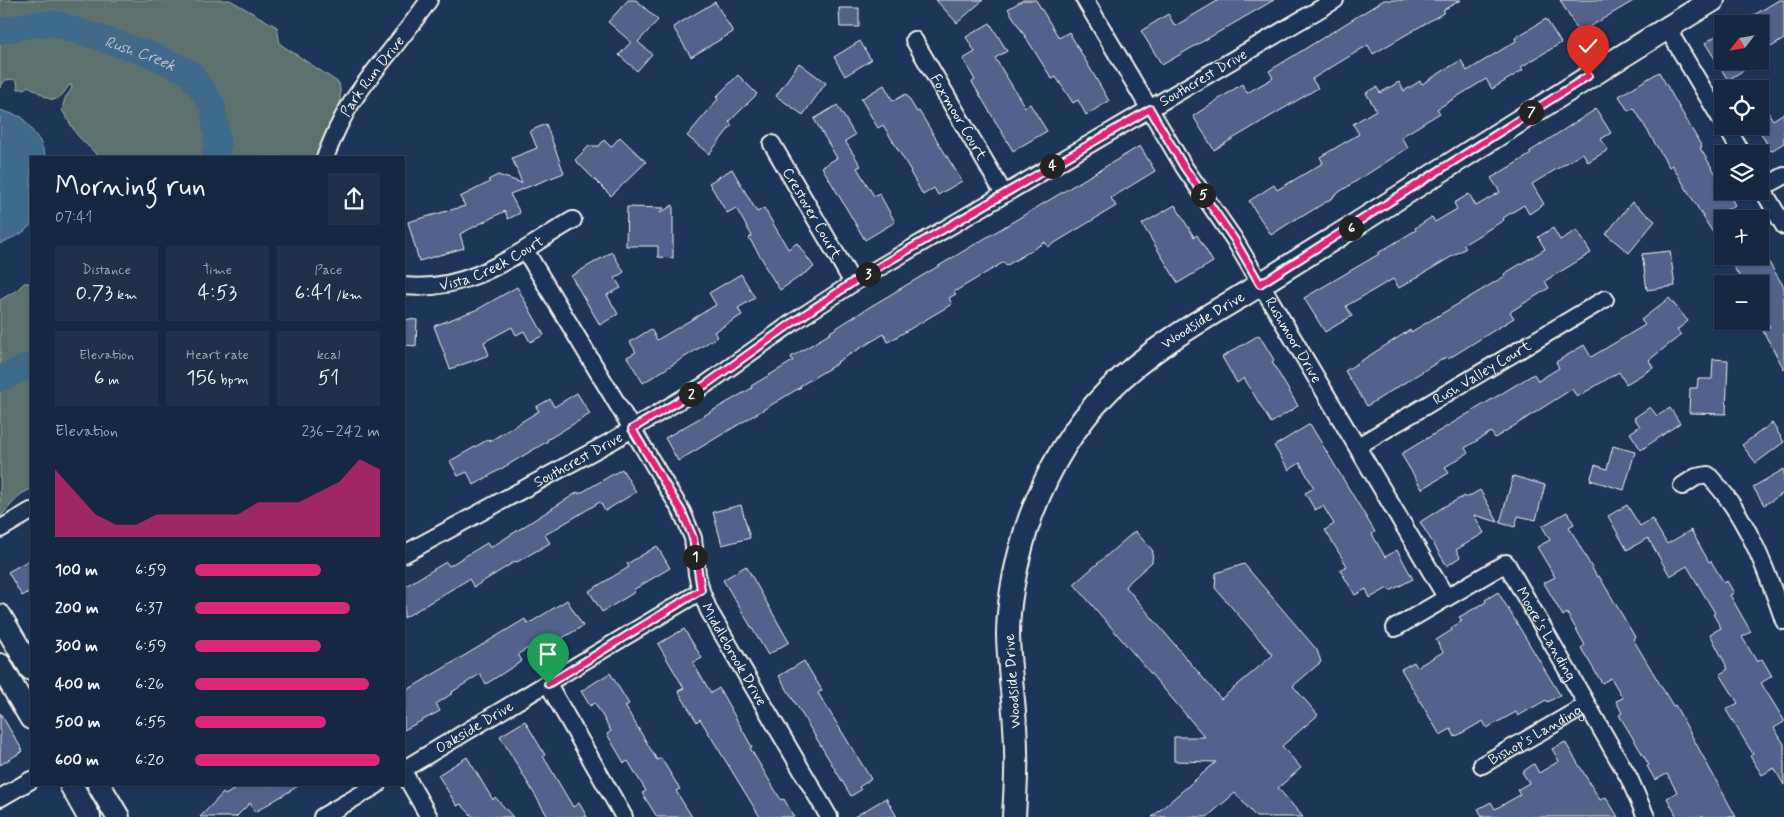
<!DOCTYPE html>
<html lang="en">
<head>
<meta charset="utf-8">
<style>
	:root { --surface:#162841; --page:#1f3048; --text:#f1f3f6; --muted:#9ea6b1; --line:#35445a; --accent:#db2777 }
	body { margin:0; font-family:Mynerve,sans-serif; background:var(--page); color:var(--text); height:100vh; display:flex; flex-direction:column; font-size:19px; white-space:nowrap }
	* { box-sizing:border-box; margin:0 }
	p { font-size:16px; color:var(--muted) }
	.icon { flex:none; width:28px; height:28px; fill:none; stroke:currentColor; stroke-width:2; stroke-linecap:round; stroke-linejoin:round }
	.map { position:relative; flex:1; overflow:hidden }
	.sheet { position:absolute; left:30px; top:156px; width:375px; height:630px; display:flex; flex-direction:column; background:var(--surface); border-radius:0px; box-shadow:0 1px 4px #0004,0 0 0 1px var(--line) }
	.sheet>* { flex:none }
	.needle { width:32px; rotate:239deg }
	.fabs { position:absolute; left:1714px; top:15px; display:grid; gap:10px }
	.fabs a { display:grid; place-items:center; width:55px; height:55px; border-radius:0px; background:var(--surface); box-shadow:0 1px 4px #0004,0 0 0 1px var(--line); font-size:25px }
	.pin { position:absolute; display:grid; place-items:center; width:42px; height:42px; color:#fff; margin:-51px -21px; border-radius:50% 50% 50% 0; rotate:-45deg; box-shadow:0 0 5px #0007 }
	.pin .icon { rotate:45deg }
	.km { position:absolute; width:25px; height:25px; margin:-12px; border-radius:50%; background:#222; color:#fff; font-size:14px; line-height:25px; text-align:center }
	.round { display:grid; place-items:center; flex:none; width:52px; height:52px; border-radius:0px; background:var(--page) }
	.head { display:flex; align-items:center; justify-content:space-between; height:85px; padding:0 25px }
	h1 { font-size:28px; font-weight:600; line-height:38px }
	.stats { display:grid; grid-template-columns:repeat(3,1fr); gap:8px; height:85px; padding:5px 25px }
	.stats div { display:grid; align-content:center; border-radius:0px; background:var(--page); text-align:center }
	.stats b { font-size:21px; font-weight:600 }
	.stats small { font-size:14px; font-weight:400 }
	.stats p { font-size:14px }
	.chart { height:140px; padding:10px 25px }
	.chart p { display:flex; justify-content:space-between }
	.chart svg { width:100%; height:90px; margin-top:5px; fill:var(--accent); opacity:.7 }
	ul { padding:0 25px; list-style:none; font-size:16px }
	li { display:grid; grid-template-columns:80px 60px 1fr; align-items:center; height:38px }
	li i { height:12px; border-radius:6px; background:var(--accent) }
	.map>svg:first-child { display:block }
	.green { fill:#5b716d; stroke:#a8b1aa }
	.water { fill:#416b89; stroke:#89a1af }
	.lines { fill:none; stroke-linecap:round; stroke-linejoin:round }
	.river { stroke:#416b89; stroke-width:26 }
	.building { fill:#53628a; stroke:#f4f1e8 }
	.street-casing { stroke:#f4f1e8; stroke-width:20 }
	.secondary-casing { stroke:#f4f1e8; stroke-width:26 }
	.street { stroke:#1d3557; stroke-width:16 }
	.secondary { stroke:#1d3557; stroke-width:22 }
	.route-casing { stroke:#fff; stroke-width:10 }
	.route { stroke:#db2777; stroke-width:6 }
	.labels { text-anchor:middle; stroke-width:4.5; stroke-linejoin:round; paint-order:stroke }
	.street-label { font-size:15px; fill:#f4f1e8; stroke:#1d3557 }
	.water-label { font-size:16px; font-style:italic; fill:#b5c2c7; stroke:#1d3557 }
</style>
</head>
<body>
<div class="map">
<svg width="1784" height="817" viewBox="0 0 1784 817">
	<rect width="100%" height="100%" fill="#1d3557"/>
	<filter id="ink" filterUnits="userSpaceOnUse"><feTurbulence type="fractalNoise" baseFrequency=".02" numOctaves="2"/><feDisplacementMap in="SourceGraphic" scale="10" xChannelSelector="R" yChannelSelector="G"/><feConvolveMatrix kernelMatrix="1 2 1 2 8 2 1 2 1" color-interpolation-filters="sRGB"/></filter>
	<g filter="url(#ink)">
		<path class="green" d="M0,0h230l47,27 3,17 59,39c6,27 -10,51 -22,74l-217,1 -23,-23 -15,-25 3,-12 6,-8 1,-4 -3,-1c-16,27 -22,10 -41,1l-4,3h-6l-1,-8 -4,-2 -8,1 -5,8z
			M24,283h7v206l-10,5 -21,23v-217l17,-10z"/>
		<path class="water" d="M0,110l22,7 18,24 6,16 -15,1v67l-9,8 -22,11z"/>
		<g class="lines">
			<g class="river">
				<path id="s1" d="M0,31l34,-7h23l97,32 36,17 23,33 5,40 -4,12"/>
				<path d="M0,379l31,-14"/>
			</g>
		</g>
		<path class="building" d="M628,0h8l22,20 -20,22 14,12 -15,17 -18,-16 12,-13 -23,-20z
			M936,0h47l-26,23z
			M1023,0h13l23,38 10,-6 40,69 -23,14 -8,-15 -5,3 -17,-26 -4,2 -44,-70z
			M1219,0h55l-112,65 -21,-34 27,-17 7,12z
			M1384,0h77l-18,10 2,2 -72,42 -5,-9 -56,34 6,9 -104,62 -21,-34 49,-32 5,9 26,-15 -4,-7z
			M1560,0h75l-56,33z
			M1779,0h5v39l-13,8 -11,-18v-5h-21z
			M715,2l18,30 -42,25 -18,-30z
			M839,8h20v19h-19z
			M1546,19l15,24 -40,24 2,3 -31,19 -6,-10 -49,30 3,4 -39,24 7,11 -75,48 1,1 -31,19 -1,-1 -31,20 -22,-34 25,-16 3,5 46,-27 -3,-6 39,-23 -6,-10 23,-14 -10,-17 11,-6 3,6 19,-11 5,9 16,-10 2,3 39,-24 6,11 49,-30 -1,-3z
			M990,23l17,28 -12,7 30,49 5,-3 17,27 -34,20 -41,-69 3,-2 -12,-21 12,-7 -9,-15z
			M1722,32v29h20l5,7 -19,12 -23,-37z
			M860,41l11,19 -26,16 -11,-19z
			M799,63l27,20 -23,32 -27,-19z
			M1659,72l43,75 -2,1 22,36v7h5l8,14 -13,8v35l-50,-83 -3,2 -35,-59 -6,3 -9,-15z
			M738,75l19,19 -28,28 3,3 -23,29 -22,-18 31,-37 -2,-2z
			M884,85l9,16 13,-7 11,18 2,-1 43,70 -24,14 -4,-7 -11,7 -13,-23 1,-1 -28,-46 -5,3 -17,-29z
			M1760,100l13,20 11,-7v30l-13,8 -11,-19z
			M837,105l18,30 -10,6 16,25 -4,2 17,28 5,-3 16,29 -30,18 -43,-73 15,-9 -23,-39z
			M1596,109l15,24 -10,6 7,11 -20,12 -5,-9 -51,31 12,20 -15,10 -5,-9 -21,13 1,2 -41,25 3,3 -67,40 -6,-9 -47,27 6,10 -27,16 -21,-34 75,-44 -1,-1 38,-23 -1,-2 17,-11 3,5 22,-13 -3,-6 15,-9 7,12 24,-14 -9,-14 40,-24 -2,-2z
			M546,124l18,49 -54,21 10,19 -12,6 -3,-8 -45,23 4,14 -45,13 -11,-39 57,-16 -5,-9 30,-15 -2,-2 10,-5 24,8 -10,-25 25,-10 -7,-17z
			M620,137l26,25 -35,34 -36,-36 14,-14h10l5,-6 7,7z
			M1140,146l15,25 -44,27 5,8 -68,41 -3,-5 -39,24 -2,-4 -50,30 2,2 -7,4 3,6 -64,38 -4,-8 -47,28 1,1 -38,23 1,1 -123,74 -13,-23 87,-50 -1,-2 42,-25 -2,-4 40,-24 -1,-1 38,-24z
			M732,169l25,43 7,-4 24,41 9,-6 17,24 -34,23 -16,-25 1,-1 -16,-26 3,-2 -16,-28 -9,5 -18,-30z
			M1632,202l23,19 -26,32 -23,-19z
			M673,205v53l-15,-1v-11h-32l1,-39 37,1 -4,5z
			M1175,205l19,32 3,-2 16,27 -35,21 -36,-59z
			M1553,228l7,12 17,-10 14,23 -46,28 4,7 -39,24 4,6 -66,41 -2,-2 -79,49 -22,-35 65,-41 1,2 94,-56 -1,-2 41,-25 -7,-12z
			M1670,251l5,35 -28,4 -5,-36z
			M612,252l12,20 -9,6 6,10 -14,7 11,19 -18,11 -29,-49z
			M1727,256h38l19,31v82l-21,-38 7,-4 -10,-17v-26h-16z
			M741,274l14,24 -17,10 4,7 -28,17 3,5 -74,46 -16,-26 9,-5 -6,-10 21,-13 6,11 59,-35 -7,-12z
			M517,287l27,48 -14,7 -6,-11 -8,4 -4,-8 -28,15 5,13 -39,14 -16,-43 44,-17z
			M1669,298l19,23 -11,9 4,5 -32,25 4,8 -27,16 -7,-12 -42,25 -5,-8 -77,49 -4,-6 -26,16 3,5 -23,14 4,6 -27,16 -21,-35 133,-80 4,7 21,-13 -3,-6 28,-17 7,12 54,-32 -4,-5z
			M404,319l13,1 -1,26 -12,-1z
			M1259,335l15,25 -2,2 26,44 -27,17 -27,-45 -7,5 -15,-26z
			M1713,359l15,1 -2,54 -37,-1 1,-25h7l1,-9h14z
			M577,393l13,21 -43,26 1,1 -74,44 -7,-13 -9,4 -8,-15 39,-22 1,2 49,-30 -3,-4 14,-8 4,8z
			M1650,407l7,9 13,-8 10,15 -39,27 -11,-17 10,-7 -6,-8z
			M1772,423l12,19 -28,21 -14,-18z
			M1310,424l65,108 -3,2 13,23 12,-7 16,29 -23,12 -2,-3 -18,10 -4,-9 -11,6 -15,-25 7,-4 -22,-36 9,-6 -11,-18 -8,4 -10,-17 9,-5 -14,-25 -11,7 -15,-24z
			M1613,446l22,6 -11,38 -34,-10 5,-15 12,4z
			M622,469l14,23 -31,19 -5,-9 -55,33 5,8 -33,19 -1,-1 -42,26 -5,-8 -65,39v-31l42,-25 3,4 38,-23 3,5 88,-56 1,2z
			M1784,469v24l-20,12 -11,-18z
			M1513,476l32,9 -9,35 -18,-4 -3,11 -15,-4z
			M1480,490l18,32 -24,-7 10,18 -28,17 4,7 -13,9 -27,-44 25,-16 20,-10 1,2z
			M741,505l9,33 -28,7 -9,-33z
			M1627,505l13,21 12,-7 15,25 24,-14 18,32 2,-1 13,22 3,-2 7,12 -4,2 21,37 -9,5 15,25 5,-3 10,17 -11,7 23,37v2l-10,6 10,16v41l-10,-17 -12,7 -12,-19 3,-2 -27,-44 12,-7 -18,-29 8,-5 -18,-35 11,-6 -8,-14 2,-1 -28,-47 -17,10 -22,-38 -21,12 -19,-34z
			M1567,512l7,12 -5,3 28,50 2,-1 19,32 17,29 -2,2 40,67 2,-1 61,112h-59l-10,-19 10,-6 -10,-18 -12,6 -8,-14 2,-1 -30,-50 3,-2 -6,-12 7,-3 -12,-20 -9,5 -21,-35 4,-3 -18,-32 -4,3 -19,-33 11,-6 -18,-30 13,-7 -8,-14z
			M1135,531l18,20 -1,11 -27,24 96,113 52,-44 -58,-67 1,-15 28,-9 73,86 4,12 -28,24 25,29 -36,31 19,22 -23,20 25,29h-47l-21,-24 -28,24h-55l64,-55 -42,-1v-24h31l-131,-153z
			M657,546l13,22 -37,22 2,2 -33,20 -13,-21 40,-24 -2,-3z
			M31,559v32l-9,5 -14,-24z
			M746,566l43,76 -21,13 -45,-75z
			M1498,592l62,103 -12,7 -2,-2 -28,16 -2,-4 -29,16 -4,-7 -28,16 -4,-8 -11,6 -39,-66 13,-7 3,5 26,-15 -7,-12 16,-10 -1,-2 11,-7 -3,-4 27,-15 -1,-2z
			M567,600l16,26 -29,17 -5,-7 -31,18 4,7 -36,23 -6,-10 -28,18 1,1 -17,11 4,7 -36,19v-38l121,-73 3,5z
			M684,629l18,29 -9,5 18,30 8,-5 33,59 -2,1 31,52 3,-1 10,18h-34l-60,-98 -3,3 -19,-31 6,-3 -26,-44z
			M804,661l18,29 -4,3 53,86 -12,8 2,3 -10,6 -72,-120z
			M610,673l19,31 -4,2 32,54 4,-2 19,31 -4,2 16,26h-35l-15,-24 4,-2 -18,-30 -4,2 -17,-29 4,-3 -16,-28 -5,3 -9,-15z
			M0,713l23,38 -23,14z
			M525,721l20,34 -2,1 30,51 6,-4 8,14h-39l-48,-81z
			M1565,742l35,58 6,-3 12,20h-137l1,-1 -4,-7 13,-7 4,7 25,-14 -3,-5 12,-7 -7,-11 12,-8 5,9 20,-12 -7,-12z
			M467,757l26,43 2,-3 18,20h-40l-12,-13 -4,2 -19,-31z
			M242,785h58l-45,27 -5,-9 -14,14h-36l23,-24 2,2z
			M886,798l11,19h-43z"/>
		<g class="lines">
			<defs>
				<g id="street">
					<path id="s2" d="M1085,0l99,167 50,72 212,358"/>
					<path d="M1667,28l55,93"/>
					<path id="s3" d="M914,40l90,154"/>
					<path d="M1726,126l16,28"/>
					<path id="s4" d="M772,144l81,139"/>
					<path id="s5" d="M325,158c9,-24 20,-48 36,-69 22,-30 47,-58 68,-89"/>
					<path d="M1760,185l24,41"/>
					<path d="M1762,188l22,-12"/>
					<path id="s6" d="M525,250l157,262 11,26 4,36 4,17 8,20 120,206"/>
					<path id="s7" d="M404,286c67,7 114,-34 169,-66"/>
					<path id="s8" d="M1358,446l247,-147"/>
					<path d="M1682,486l14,-9 12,-2c38,38 59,96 76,146"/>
					<path d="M0,529l31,-18"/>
					<path id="s9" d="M404,554l208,-113 93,-56 87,-62 61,-40 482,-283"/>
					<path id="s10" d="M1395,628l111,-65 123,215 17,39"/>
					<path d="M548,684l76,133"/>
					<path id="s11" d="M1482,765l105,-60"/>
					<path id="s12" d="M404,769l297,-178"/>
					<path d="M404,773l25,44"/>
					<path d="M0,798l31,-18"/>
					<path d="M322,817l55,-32"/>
				</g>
				<g id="secondary">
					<path d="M0,616l31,53"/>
					<path d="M0,665l31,53"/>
					<path d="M71,785l18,32"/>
					<path d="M99,785l19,32"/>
					<path id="s13" d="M1014,817c1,-22 3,-43 2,-65 0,-39 -7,-78 -8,-117 0,-36 8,-71 18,-105 17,-52 44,-101 83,-140 40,-40 87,-67 134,-95 31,-19 60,-38 90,-56 127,-80 252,-161 380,-239"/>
				</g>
			</defs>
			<use href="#street" class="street-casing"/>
			<use href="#secondary" class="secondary-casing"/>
			<use href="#street" class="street"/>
			<use href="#secondary" class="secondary"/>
		</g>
	</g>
	<g class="lines" filter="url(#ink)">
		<defs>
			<path id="route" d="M548,684l153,-94 -8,-52 -11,-26 -50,-83 73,-44 87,-62 61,-41 297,-173 34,58 50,72 26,45 328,-208"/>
		</defs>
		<use href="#route" class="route-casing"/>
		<use href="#route" class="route"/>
	</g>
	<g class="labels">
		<g class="street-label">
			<text dy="5" stroke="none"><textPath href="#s5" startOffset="95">Park Run Drive</textPath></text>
			<text dy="5" stroke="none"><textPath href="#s9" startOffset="931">Southcrest Drive</textPath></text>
			<text dy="5" stroke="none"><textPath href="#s3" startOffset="89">Foxmoor Court</textPath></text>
			<text dy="5" stroke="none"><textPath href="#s4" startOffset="80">Crestover Court</textPath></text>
			<text dy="5" stroke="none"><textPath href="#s7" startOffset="92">Vista Creek Court</textPath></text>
			<text dy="5" stroke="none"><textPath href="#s13" startOffset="571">Woodside Drive</textPath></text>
			<text dy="5" stroke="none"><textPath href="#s2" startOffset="399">Rushmoor Drive</textPath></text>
			<text dy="5" stroke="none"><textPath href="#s8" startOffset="144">Rush Valley Court</textPath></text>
			<text dy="5" stroke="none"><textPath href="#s9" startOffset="198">Southcrest Drive</textPath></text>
			<text dy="5" stroke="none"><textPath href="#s10" startOffset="210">Moore's Landing</textPath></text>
			<text dy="5" stroke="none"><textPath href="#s6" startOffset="459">Middlebrook Drive</textPath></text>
			<text transform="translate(1012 681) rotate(-94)" y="5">Woodside Drive</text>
			<text dy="5" stroke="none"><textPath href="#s12" startOffset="82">Oakside Drive</textPath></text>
			<text dy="5" stroke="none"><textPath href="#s11" startOffset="61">Bishop's Landing</textPath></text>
		</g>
		<g class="water-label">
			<text dy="6" stroke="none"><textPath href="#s1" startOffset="146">Rush Creek</textPath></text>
		</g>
	</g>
</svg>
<div class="fabs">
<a><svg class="needle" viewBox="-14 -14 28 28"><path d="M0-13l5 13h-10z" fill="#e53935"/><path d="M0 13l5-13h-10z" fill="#9ea6b1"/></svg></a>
<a><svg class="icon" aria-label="locate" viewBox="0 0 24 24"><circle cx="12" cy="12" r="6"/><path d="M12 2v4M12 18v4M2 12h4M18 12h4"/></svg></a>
<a><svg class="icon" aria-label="layers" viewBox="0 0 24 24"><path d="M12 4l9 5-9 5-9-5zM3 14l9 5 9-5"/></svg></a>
<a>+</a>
<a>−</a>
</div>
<div class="pin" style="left:548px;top:684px;background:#1e9e55"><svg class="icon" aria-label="arrive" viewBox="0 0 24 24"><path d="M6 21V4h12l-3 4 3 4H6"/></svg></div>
<div class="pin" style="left:1588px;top:76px;background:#d93025"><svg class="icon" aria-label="check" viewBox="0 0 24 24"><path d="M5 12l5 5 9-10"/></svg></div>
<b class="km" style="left:695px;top:557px">1</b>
<b class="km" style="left:691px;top:394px">2</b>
<b class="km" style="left:868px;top:274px">3</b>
<b class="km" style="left:1052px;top:166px">4</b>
<b class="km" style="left:1203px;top:195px">5</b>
<b class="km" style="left:1351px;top:228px">6</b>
<b class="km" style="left:1531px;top:112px">7</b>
<section class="sheet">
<div class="head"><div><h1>Morning run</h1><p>07:41</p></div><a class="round"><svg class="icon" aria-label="share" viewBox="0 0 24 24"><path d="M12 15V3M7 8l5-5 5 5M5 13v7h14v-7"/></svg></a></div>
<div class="stats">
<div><p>Distance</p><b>0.73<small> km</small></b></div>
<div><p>Time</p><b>4:53</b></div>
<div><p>Pace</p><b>6:41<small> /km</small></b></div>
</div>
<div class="stats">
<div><p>Elevation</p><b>6<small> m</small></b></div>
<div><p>Heart rate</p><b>156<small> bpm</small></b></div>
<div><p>kcal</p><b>51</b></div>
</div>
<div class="chart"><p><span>Elevation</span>236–242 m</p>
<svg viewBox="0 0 160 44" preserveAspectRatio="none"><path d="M0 44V11L10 22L20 33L30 38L40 38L50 33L60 33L70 33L80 33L90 33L100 27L110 27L120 27L130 22L140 17L150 6L160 11V44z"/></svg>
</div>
<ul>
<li><b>100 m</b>6:59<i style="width:68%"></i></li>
<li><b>200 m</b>6:37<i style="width:84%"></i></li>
<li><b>300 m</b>6:59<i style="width:68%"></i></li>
<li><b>400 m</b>6:26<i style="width:94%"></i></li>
<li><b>500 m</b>6:55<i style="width:71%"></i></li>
<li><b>600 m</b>6:20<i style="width:100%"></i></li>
</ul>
</section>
</div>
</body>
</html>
